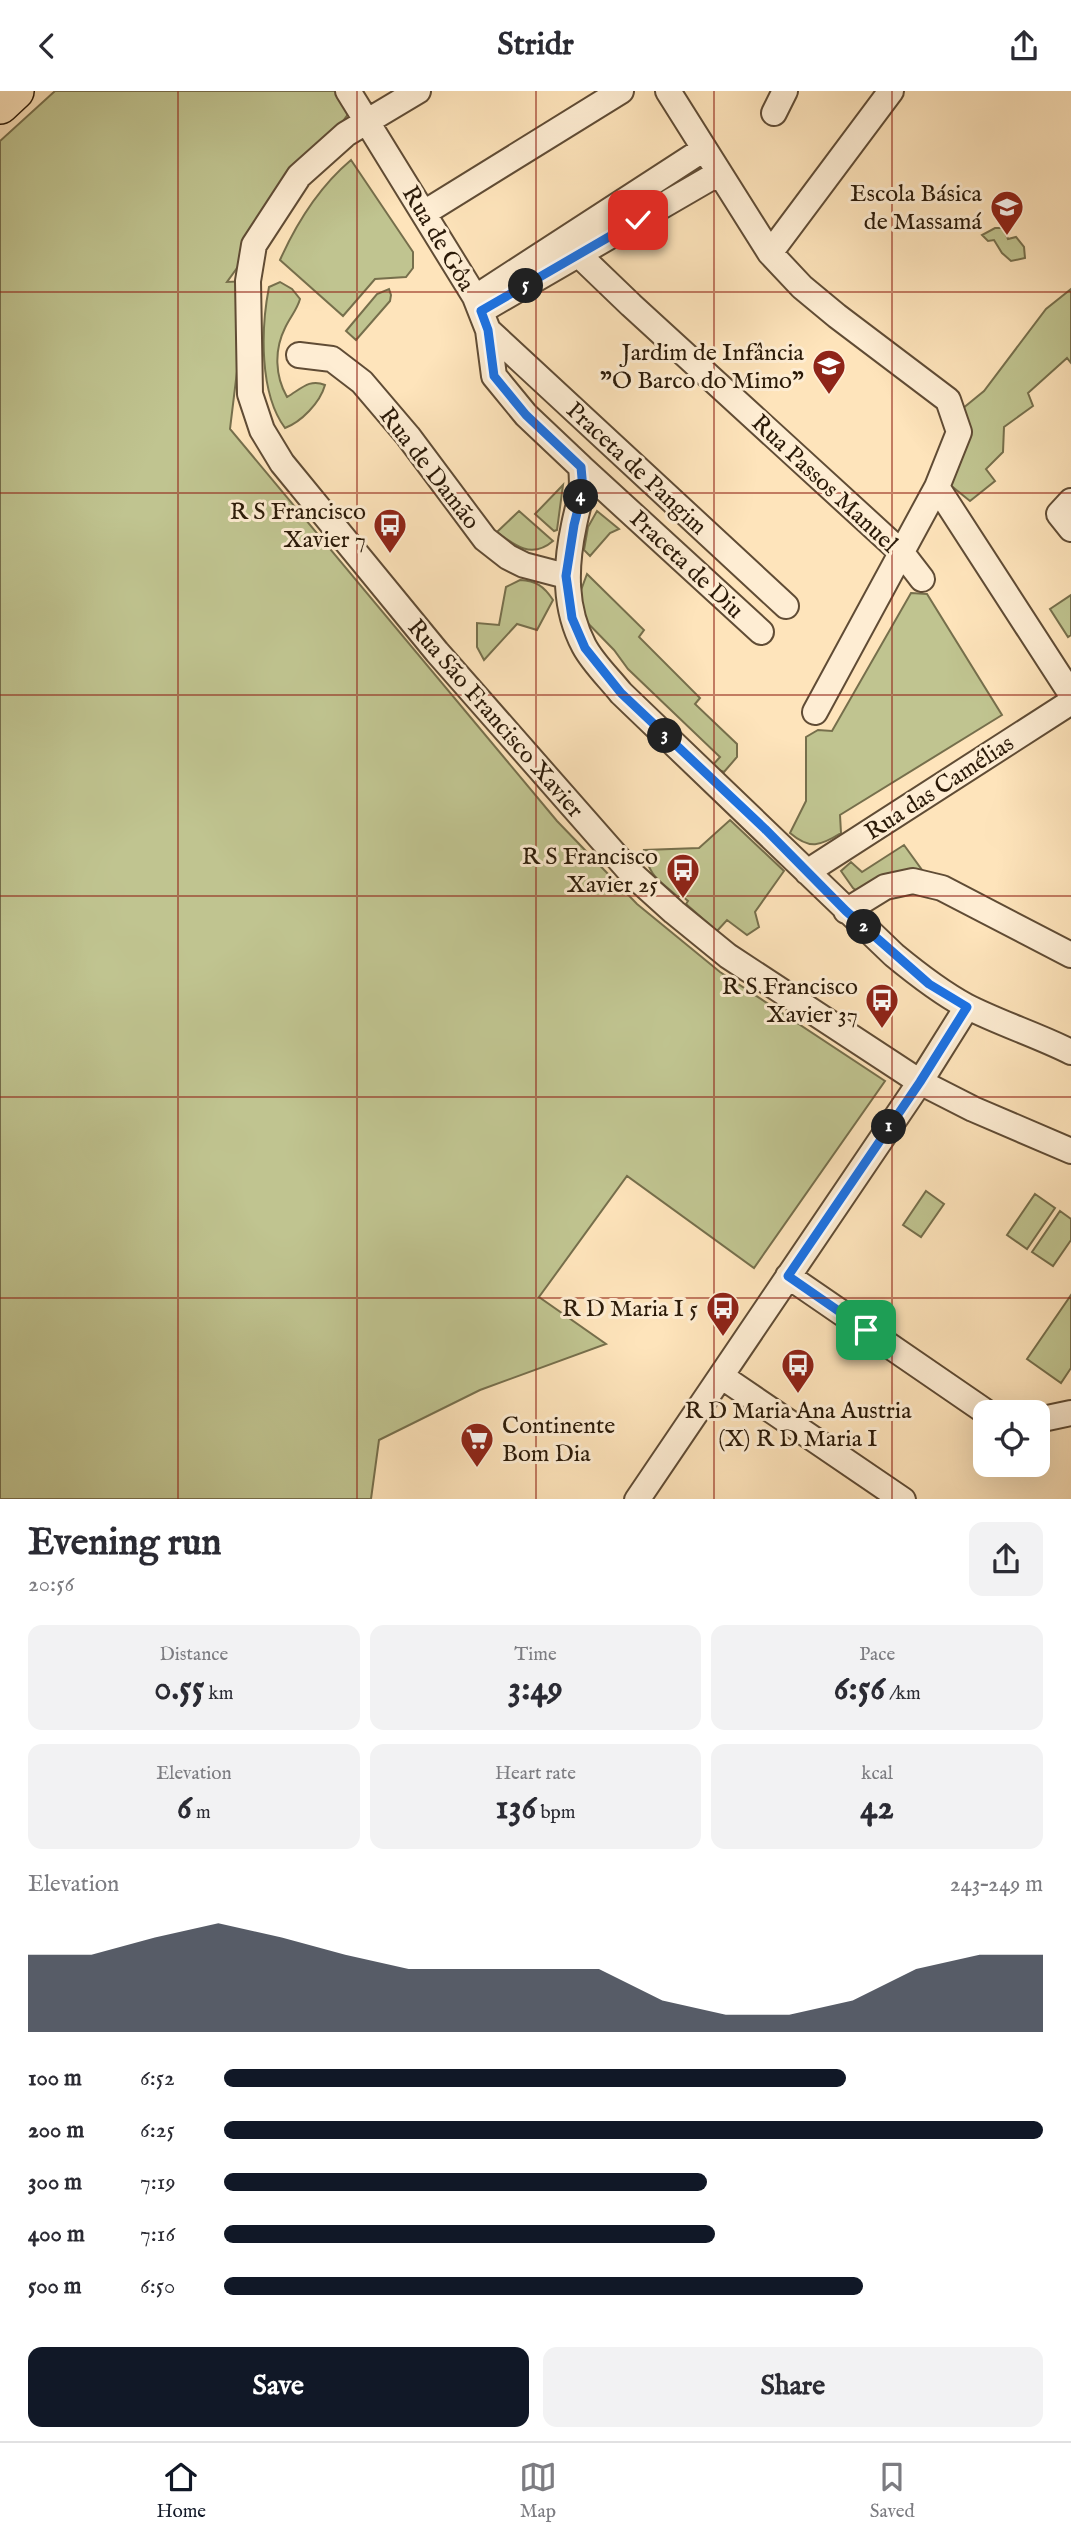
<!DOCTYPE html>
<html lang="en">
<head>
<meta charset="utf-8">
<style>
	:root { --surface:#fff; --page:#f2f2f3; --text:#2b2b33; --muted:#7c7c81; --line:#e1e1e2; --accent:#111827 }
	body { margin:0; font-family:"IM FELL English",serif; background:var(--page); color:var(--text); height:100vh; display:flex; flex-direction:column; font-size:26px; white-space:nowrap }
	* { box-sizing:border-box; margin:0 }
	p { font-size:23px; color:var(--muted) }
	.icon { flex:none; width:38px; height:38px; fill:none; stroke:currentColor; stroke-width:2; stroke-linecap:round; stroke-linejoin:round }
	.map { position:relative; height:1408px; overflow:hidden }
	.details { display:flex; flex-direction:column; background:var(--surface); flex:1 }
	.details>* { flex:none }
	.tools { position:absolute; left:973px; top:1309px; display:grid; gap:14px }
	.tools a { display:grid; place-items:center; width:77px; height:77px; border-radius:14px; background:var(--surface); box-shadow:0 7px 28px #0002; font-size:35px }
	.pin { position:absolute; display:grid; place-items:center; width:60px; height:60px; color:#fff; margin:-30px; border-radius:14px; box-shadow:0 4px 10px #0006 }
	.km { position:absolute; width:35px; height:35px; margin:-18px; border-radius:50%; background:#222; color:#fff; font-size:19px; line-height:35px; text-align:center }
	.round { display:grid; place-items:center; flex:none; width:74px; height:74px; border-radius:14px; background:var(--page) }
	.head { display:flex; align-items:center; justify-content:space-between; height:119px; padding:0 28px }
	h1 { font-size:38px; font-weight:800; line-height:52px }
	.figures { display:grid; grid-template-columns:repeat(3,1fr); gap:10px; height:119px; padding:7px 28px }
	.figures div { display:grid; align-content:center; border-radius:14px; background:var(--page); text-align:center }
	.figures b { font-size:35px; font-weight:800 }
	.figures small { font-size:19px; font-weight:400 }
	.figures p { font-size:19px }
	.chart { height:196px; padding:14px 28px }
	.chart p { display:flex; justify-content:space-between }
	.chart svg { width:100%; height:126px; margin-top:7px; fill:var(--accent); opacity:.7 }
	.cta { display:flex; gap:14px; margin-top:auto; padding:14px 28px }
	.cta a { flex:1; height:80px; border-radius:14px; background:var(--accent); color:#fff; font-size:28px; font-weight:800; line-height:80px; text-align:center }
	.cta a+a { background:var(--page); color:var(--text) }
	ul { padding:0 28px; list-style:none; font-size:23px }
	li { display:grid; grid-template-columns:112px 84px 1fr; align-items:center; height:52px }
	li i { height:18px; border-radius:9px; background:var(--accent) }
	header { display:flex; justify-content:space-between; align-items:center; height:91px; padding:0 28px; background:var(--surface); font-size:32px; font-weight:800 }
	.tabs { display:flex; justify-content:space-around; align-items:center; height:98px; border-top:2px solid var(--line); background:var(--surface); font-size:19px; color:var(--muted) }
	.tabs a { display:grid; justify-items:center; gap:4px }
	.tabs .current { color:var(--accent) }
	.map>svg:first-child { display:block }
	.green { fill:#c0c490; stroke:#766f4c; stroke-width:2 }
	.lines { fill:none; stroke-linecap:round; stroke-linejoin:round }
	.minor-casing { stroke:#604c35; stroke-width:28 }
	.highway-casing { stroke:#2b1a08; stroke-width:40 }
	.minor { stroke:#feedd3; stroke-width:24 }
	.highway { stroke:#fee4bb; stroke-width:37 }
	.route-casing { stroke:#fff; stroke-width:14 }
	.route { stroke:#1a73e8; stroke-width:9 }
	.grid { fill:none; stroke:#8f2418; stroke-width:2; stroke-opacity:0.55 }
	.labels { text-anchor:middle; stroke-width:6; stroke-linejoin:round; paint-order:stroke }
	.poi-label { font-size:24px; fill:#2b1a08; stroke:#feedd3; text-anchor:end }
	.street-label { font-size:24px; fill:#2b1a08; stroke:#feedd3 }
</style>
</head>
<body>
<header><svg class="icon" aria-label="back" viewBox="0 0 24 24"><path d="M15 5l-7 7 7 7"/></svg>Stridr<svg class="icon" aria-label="share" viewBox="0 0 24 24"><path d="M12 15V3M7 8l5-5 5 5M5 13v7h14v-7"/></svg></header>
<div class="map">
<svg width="1071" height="1409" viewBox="0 0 1071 1409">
	<rect width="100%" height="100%" fill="#fee4bb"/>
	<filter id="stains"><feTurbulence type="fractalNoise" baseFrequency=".00286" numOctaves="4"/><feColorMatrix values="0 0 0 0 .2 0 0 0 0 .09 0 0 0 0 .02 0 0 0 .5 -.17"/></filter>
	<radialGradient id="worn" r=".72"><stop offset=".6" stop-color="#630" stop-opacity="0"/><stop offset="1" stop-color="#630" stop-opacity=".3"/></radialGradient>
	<path class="green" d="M55,0h285l11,19 -124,172 21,-1 -18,148 327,392 80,83 83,68 165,109 -131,187 -127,-92 -88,121 67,47 -126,46 -101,50 -8,59h-371v-1358z
		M351,69l62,92v16l-7,9 -31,2 -32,37 -63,-56c17,-38 39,-73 71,-100z
		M995,137h8l5,11 8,-2 8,10 1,11 -14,3 -9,-8 -8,-13 -6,1 -6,-6z
		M280,191l12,7 8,10c-3,11 -10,18 -15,29 -11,22 -10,48 2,69 13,-7 22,-19 38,-12 -5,18 -24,37 -40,43 -26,-35 -24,-100 -16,-141z
		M389,198l2,6 -1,6 -34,39 -10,-9 31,-37z
		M1071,198v74l-4,-5 -39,35 5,13 -29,21 -1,25 -17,17 9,12 -25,20 -21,-17 13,-75 22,-18 62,-82z
		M563,394l-6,45 -3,1 -19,-17z
		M519,420l34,30c-21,18 -38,5 -56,-9z
		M597,420l22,18 -9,4 -20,23 -6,-6 4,-23z
		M587,483l57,56 -5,7 61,61 -5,6 42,40v13l-13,15 -13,-5 9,-10 -92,-88 -14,-19 -40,-41z
		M520,489c16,1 24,6 33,20l-16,30 -20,-6 -33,36 -7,-13v-24l22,2 7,-38z
		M911,502l16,1 75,121 -162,100 1,18c-21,13 -31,17 -51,0l16,-32v-64l12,-7 14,1z
		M1071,504v40l-3,2 -18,-28z
		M730,729l54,51 -29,41 4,15 -12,8 -20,-15 -10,11 -31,-27 2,-3 -7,-6 -3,2c-19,-17 -29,-20 -34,-47l55,-2z
		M904,754l18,25 -33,8 -28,16 -8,-6 -12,-17 10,-9 11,10z
		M926,1100l18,13 -23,33 -18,-12z
		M1035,1103l20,14 -28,41 -20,-14z
		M1060,1120l11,8v21l-18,26 -21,-14z
		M1071,1204v73l-10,15 -34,-24z"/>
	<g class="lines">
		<defs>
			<path id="minor" d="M348,0l127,206 13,33 6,46 32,39 55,52c3,27 -2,33 -7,58 -9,42 -10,83 10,121 9,17 25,32 37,47l273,262c23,19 46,37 72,51 33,17 71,29 105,46
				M418,0l-72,43 -47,42 -45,69 -6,36 2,113 12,36 20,33 155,189 196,223 41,37 54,44 192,126 53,27 98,42
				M668,0l102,162 32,34 35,29 111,84 11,32 -22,55 134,207
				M774,22l11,-22
				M424,122l197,-122
				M770,162l121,-162
				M579,164l52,50 271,248 20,26
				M476,206l228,-148
				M481,220l238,-138
				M488,239l298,276
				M299,264l33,4 30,23 46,54 77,103 23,18 16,8 42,11
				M581,376l180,165
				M1071,410l-12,13 12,15
				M815,621l122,-225
				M807,781l264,-170
				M846,820l39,-24 28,-6 29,7 129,67
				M788,1185l198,136
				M721,1285l182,124
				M1038,1329l33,-7
				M637,1409l283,-418 47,-75"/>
			<path id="highway" d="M0,14l15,-14"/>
		</defs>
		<use href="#minor" class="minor-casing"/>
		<use href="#highway" class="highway-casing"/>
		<use href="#minor" class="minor"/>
		<use href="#highway" class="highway"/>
	</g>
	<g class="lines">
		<defs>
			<path id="route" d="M638,129l-157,91 7,19 6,46 32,39 55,52 2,22 -9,36 -8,51 6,42 13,30 36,45 144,136 81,82 83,73 38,23 -47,75 -132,194 78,54"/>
		</defs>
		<use href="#route" class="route-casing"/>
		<use href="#route" class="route"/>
	</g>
	<path class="grid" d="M178,0v1409M357,0v1409M536,0v1409M714,0v1409M892,0v1409M0,201h1071M0,402h1071M0,604h1071M0,805h1071M0,1006h1071M0,1207h1071"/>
	<defs>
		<symbol id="school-pin" viewBox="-11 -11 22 30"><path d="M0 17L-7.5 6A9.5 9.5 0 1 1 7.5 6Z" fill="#8f2418" stroke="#feedd3"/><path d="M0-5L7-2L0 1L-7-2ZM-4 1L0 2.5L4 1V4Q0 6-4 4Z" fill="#fff"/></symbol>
		<symbol id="bus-pin" viewBox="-11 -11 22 30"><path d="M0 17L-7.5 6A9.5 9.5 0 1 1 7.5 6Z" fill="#8f2418" stroke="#feedd3"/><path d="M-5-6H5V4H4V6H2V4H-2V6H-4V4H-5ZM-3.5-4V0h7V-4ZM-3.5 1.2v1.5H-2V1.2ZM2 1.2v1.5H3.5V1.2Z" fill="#fff"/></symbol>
		<symbol id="supermarket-pin" viewBox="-11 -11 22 30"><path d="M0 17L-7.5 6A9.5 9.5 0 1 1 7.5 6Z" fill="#8f2418" stroke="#feedd3"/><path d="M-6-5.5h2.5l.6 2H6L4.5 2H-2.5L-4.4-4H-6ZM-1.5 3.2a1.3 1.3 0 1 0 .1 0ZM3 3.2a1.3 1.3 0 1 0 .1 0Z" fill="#fff"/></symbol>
	</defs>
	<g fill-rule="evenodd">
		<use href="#school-pin" x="988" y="97" width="38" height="52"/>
		<use href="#school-pin" x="810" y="256" width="38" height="52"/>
		<use href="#bus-pin" x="371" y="415" width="38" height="52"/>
		<use href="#bus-pin" x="664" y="760" width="38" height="52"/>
		<use href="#bus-pin" x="863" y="890" width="38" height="52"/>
		<use href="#bus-pin" x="704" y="1198" width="38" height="52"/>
		<use href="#bus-pin" x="779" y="1255" width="38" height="52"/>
		<use href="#supermarket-pin" x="458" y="1329" width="38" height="52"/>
	</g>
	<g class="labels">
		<g class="poi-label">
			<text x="982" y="110">Escola Básica<tspan x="982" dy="28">de Massamá</tspan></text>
			<text x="804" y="269">Jardim de Infância<tspan x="804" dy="28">"O Barco do Mimo"</tspan></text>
			<text x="366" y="428">R S Francisco<tspan x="366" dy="28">Xavier 7</tspan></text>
			<text x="658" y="773">R S Francisco<tspan x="658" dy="28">Xavier 25</tspan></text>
			<text x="858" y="903">R S Francisco<tspan x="858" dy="28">Xavier 37</tspan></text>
			<text x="698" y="1225">R D Maria I 5</text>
			<text x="798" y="1327" text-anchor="middle">R D Maria Ana Austria<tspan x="798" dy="28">(X) R D Maria I</tspan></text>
			<text x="502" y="1342" text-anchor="start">Continente<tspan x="502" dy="28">Bom Dia</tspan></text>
		</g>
		<g class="street-label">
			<text transform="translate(439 147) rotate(59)" y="8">Rua de Gôa</text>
			<text transform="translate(430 377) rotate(52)" y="8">Rua de Damão</text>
			<text transform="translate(637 377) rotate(43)" y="8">Praceta de Pangim</text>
			<text transform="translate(825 392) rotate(43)" y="8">Rua Passos Manuel</text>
			<text transform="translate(687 473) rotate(43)" y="8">Praceta de Diu</text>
			<text transform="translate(496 627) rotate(49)" y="8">Rua São Francisco Xavier</text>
			<text transform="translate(939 696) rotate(-33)" y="8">Rua das Camélias</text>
		</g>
	</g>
	<rect width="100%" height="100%" filter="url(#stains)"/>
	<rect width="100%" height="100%" fill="url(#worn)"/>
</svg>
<div class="tools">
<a><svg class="icon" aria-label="locate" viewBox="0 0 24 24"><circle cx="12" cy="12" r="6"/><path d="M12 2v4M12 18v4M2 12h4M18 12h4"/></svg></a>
</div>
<div class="pin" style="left:866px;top:1239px;background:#1e9e55"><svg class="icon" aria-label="arrive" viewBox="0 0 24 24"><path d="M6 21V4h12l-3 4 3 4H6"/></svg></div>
<div class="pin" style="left:638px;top:129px;background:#d93025"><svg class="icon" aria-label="check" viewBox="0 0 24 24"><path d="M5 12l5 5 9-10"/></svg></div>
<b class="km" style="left:889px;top:1036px">1</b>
<b class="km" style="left:864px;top:836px">2</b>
<b class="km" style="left:665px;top:645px">3</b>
<b class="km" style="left:581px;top:406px">4</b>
<b class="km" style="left:526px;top:195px">5</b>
</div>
<section class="details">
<div class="head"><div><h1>Evening run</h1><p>20:56</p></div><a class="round"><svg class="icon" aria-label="share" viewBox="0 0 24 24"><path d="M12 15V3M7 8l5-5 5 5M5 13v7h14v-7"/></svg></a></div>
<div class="figures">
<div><p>Distance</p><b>0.55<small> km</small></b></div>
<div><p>Time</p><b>3:49</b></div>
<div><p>Pace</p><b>6:56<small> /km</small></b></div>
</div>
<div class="figures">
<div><p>Elevation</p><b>6<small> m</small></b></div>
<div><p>Heart rate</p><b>136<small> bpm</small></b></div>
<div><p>kcal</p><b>42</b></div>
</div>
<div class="chart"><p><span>Elevation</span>243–249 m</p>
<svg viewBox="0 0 160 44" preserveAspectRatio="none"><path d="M0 44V17L10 17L20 11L30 6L40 11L50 17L60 22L70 22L80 22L90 22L100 33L110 38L120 38L130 33L140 22L150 17L160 17V44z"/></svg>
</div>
<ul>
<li><b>100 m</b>6:52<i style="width:76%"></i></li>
<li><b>200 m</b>6:25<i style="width:100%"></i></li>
<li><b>300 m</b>7:19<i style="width:59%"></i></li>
<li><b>400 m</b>7:16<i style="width:60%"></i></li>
<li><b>500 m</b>6:50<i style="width:78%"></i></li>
</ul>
<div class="cta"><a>Save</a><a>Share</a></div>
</section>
<nav class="tabs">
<a class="current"><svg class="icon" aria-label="home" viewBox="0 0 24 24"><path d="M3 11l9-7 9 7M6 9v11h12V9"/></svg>Home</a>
<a><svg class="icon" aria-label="map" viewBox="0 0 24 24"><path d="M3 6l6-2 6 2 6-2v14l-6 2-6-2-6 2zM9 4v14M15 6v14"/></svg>Map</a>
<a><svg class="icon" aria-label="saved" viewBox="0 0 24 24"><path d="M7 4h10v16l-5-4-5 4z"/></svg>Saved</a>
</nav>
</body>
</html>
